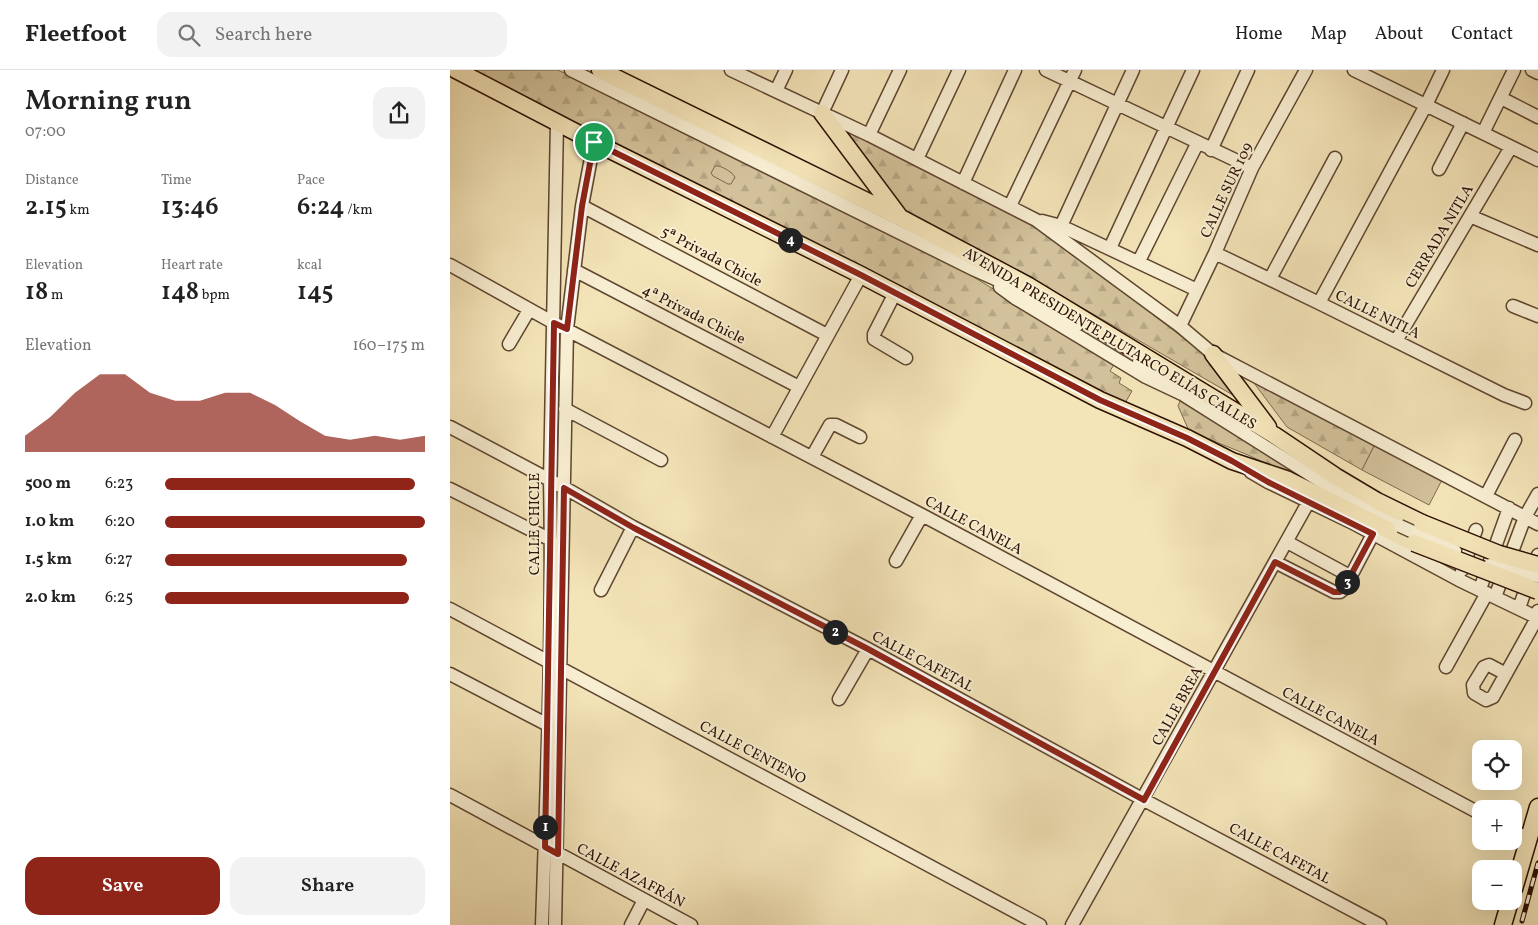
<!DOCTYPE html>
<html lang="en">
<head>
<meta charset="utf-8">
<style>
	:root { --surface:#fff; --page:#f2f2f2; --text:#222; --muted:#767676; --line:#e0e0e0; --accent:#8f2418 }
	body { margin:0; font-family:Vollkorn,serif; background:var(--page); color:var(--text); height:100vh; display:flex; flex-direction:column; font-size:19px; white-space:nowrap }
	* { box-sizing:border-box; margin:0 }
	p { font-size:16px; color:var(--muted) }
	.icon { flex:none; width:28px; height:28px; fill:none; stroke:currentColor; stroke-width:2; stroke-linecap:round; stroke-linejoin:round }
	.map { position:relative; flex:1; overflow:hidden }
	.details { display:flex; flex-direction:column; background:var(--surface); width:450px }
	.details>* { flex:none }
	.tools { position:absolute; left:1022px; top:670px; display:grid; gap:10px }
	.tools a { display:grid; place-items:center; width:50px; height:50px; border-radius:10px; background:var(--surface); box-shadow:0 5px 20px #0002; font-size:25px }
	.pin { position:absolute; display:grid; place-items:center; width:42px; height:42px; color:#fff; margin:-21px; border:2px solid #fff; border-radius:50%; box-shadow:0 1px 5px #0007 }
	.km { position:absolute; width:25px; height:25px; margin:-12px; border-radius:50%; background:#222; color:#fff; font-size:14px; line-height:25px; text-align:center }
	.round { display:grid; place-items:center; flex:none; width:52px; height:52px; border-radius:15px; background:var(--page) }
	.overview { display:flex; align-items:center; justify-content:space-between; height:85px; padding:0 25px }
	h1 { font-size:28px; font-weight:600; line-height:38px }
	.figures { display:grid; grid-template-columns:repeat(3,1fr); gap:8px; height:85px; padding:5px 25px }
	.figures div { display:grid; align-content:center }
	.figures b { font-size:25px; font-weight:600 }
	.figures small { font-size:14px; font-weight:400 }
	.figures p { font-size:14px }
	.chart { height:140px; padding:10px 25px }
	.chart p { display:flex; justify-content:space-between }
	.chart svg { width:100%; height:90px; margin-top:5px; fill:var(--accent); opacity:.7 }
	.cta { display:flex; gap:10px; margin-top:auto; padding:10px 25px }
	.cta a { flex:1; height:58px; border-radius:15px; background:var(--accent); color:#fff; font-size:20px; font-weight:600; line-height:58px; text-align:center }
	.cta a+a { background:var(--page); color:var(--text) }
	ul { padding:0 25px; list-style:none; font-size:16px }
	li { display:grid; grid-template-columns:80px 60px 1fr; align-items:center; height:38px }
	li i { height:12px; border-radius:6px; background:var(--accent) }
	header { display:flex; align-items:center; gap:30px; box-sizing:border-box; height:70px; padding:0 25px; background:var(--surface); border-bottom:1px solid var(--line) }
	header strong { font-size:24px }
	nav { display:flex; gap:28px; margin-inline-start:auto; font-size:18px }
	.search { width:350px; height:45px; background:var(--page); display:flex; align-items:center; gap:12px; box-sizing:border-box; padding:0 18px; border-radius:15px; color:var(--muted); font-size:19px }
	main { display:flex; flex:1; min-height:0 }
	.map>svg:first-child { display:block }
	.forest { fill:url(#forest-firs); stroke:#7f694e }
	.pitch { fill:#d2c19a; stroke:#7f694e }
	.lines { fill:none; stroke-linecap:round; stroke-linejoin:round }
	.minor-casing { stroke:#5e4630; stroke-width:15 }
	.major-casing { stroke:#2c1103; stroke-width:19 }
	.minor { stroke:#f8eed2; stroke-width:12 }
	.major { stroke:#f4e5b9; stroke-width:16 }
	.rail-casing { stroke:#2c1103; stroke-width:5 }
	.rail { stroke:#f8eed2; stroke-width:3; stroke-dasharray:9; stroke-linecap:butt }
	.minor-bridge-casing { stroke:#5e4630; stroke-width:15; stroke-linecap:butt }
	.major-bridge-casing { stroke:#2c1103; stroke-width:19; stroke-linecap:butt }
	.minor-bridge { stroke:#f8eed2; stroke-width:12 }
	.major-bridge { stroke:#f4e5b9; stroke-width:16 }
	.route-casing { stroke:#fff; stroke-width:10 }
	.route { stroke:#8f2418; stroke-width:6 }
	.labels { text-anchor:middle; stroke-width:4; stroke-linejoin:round; paint-order:stroke }
	.street-label { font-size:15px; fill:#2c1103; stroke:#f8eed2 }
</style>
</head>
<body>
<header>
<strong>Fleetfoot</strong>
<div class="search"><svg class="icon" aria-label="search" viewBox="0 0 24 24"><circle cx="10" cy="10" r="6"/><path d="M15 15l6 6"/></svg>Search here</div>
<nav><a>Home</a><a>Map</a><a>About</a><a>Contact</a></nav>
</header>
<main>
<section class="details">
<div class="overview"><div><h1>Morning run</h1><p>07:00</p></div><a class="round"><svg class="icon" aria-label="share" viewBox="0 0 24 24"><path d="M12 15V3M7 8l5-5 5 5M5 13v7h14v-7"/></svg></a></div>
<div class="figures">
<div><p>Distance</p><b>2.15<small> km</small></b></div>
<div><p>Time</p><b>13:46</b></div>
<div><p>Pace</p><b>6:24<small> /km</small></b></div>
</div>
<div class="figures">
<div><p>Elevation</p><b>18<small> m</small></b></div>
<div><p>Heart rate</p><b>148<small> bpm</small></b></div>
<div><p>kcal</p><b>145</b></div>
</div>
<div class="chart"><p><span>Elevation</span>160–175 m</p>
<svg viewBox="0 0 160 44" preserveAspectRatio="none"><path d="M0 44V36L10 27L20 15L30 6L40 6L50 15L60 19L70 19L80 15L90 15L100 21L110 29L120 36L130 38L140 36L150 38L160 36V44z"/></svg>
</div>
<ul>
<li><b>500 m</b>6:23<i style="width:96%"></i></li>
<li><b>1.0 km</b>6:20<i style="width:100%"></i></li>
<li><b>1.5 km</b>6:27<i style="width:93%"></i></li>
<li><b>2.0 km</b>6:25<i style="width:94%"></i></li>
</ul>
<div class="cta"><a>Save</a><a>Share</a></div>
</section>
<div class="map">
<svg width="1088" height="855" viewBox="0 0 1088 855">
	<defs>
		<pattern id="forest-firs" width="22" height="20" patternUnits="userSpaceOnUse" patternTransform="scale(1.25)"><rect width="22" height="20" fill="#d2c19a"/><path d="M5 1l3.5 6h-7zM16 11l3.5 6h-7z" fill="#b4a583"/></pattern>
	</defs>
	<rect width="100%" height="100%" fill="#f4e5b9"/>
	<filter id="stains"><feTurbulence type="fractalNoise" baseFrequency=".004" numOctaves="4"/><feColorMatrix values="0 0 0 0 .2 0 0 0 0 .09 0 0 0 0 .02 0 0 0 .5 -.17"/></filter>
	<radialGradient id="worn" r=".72"><stop offset=".6" stop-color="#630" stop-opacity="0"/><stop offset="1" stop-color="#630" stop-opacity=".3"/></radialGradient>
	<path class="forest" d="M17,0h91l366,181 43,22 148,90 -5,8 11,7 -2,5 13,8 -8,14z
		M391,54l194,100 168,129 35,45 -233,-135 -107,-55z
		M798,305l127,69 -13,26 -75,-43z
		M730,331l85,52 55,36 -72,-34 -59,-24 -11,-25z"/>
	<path class="pitch" d="M265,96c6,-1 17,6 20,11l-4,7h-3l-15,-8 -2,-3z
		M925,374l68,34 -14,27 -67,-35z"/>
	<g class="lines">
		<defs>
			<path id="minor" d="M121,0l404,200 45,20 57,35
				M281,0l138,65 167,85 144,106 33,28 325,170
				M596,0l206,98
				M904,0l184,90
				M1082,0l6,3
				M326,21l10,-21
				M1051,28l37,19
				M372,43l20,-43
				M1033,63l31,-63
				M419,65l31,-65
				M761,80l37,-80
				M467,89l42,-89
				M989,99l24,-46
				M513,113l52,-113
				M132,136l245,129
				M560,136l65,-136
				M1020,146l68,29
				M592,151l19,5 136,64
				M611,156l72,-156
				M660,178l83,-178
				M765,183l104,50 185,92 21,8
				M689,191l58,-117
				M0,195l104,58 368,192 559,299
				M124,200l225,117
				M820,209l65,-121
				M550,217l15,11 131,79 36,17 157,99 61,33
				M445,223l-21,41v5l32,19
				M869,233l107,-198 17,-35
				M1063,236l25,10
				M730,256l35,-73 37,-85 54,-98
				M946,271l115,-194
				M59,274l20,-34
				M689,292l12,7 31,25
				M115,339l96,51
				M0,357l115,61 68,39 235,122 276,151 236,125
				M322,367l89,-162
				M362,387l18,-32h6l24,12
				M801,402l17,10 83,40 108,58 79,38
				M0,419l101,51
				M1036,426l29,-56
				M837,472l63,34
				M446,491l26,-46
				M825,492l59,30h6l4,-3 29,-55
				M1012,500l14,-40
				M1030,519l29,-81
				M151,520l32,-63
				M1045,527l30,-80 13,-23
				M1069,538l19,-53
				M0,539l590,316
				M996,597l41,-74
				M0,604l98,51
				M1056,604l-17,-9 -5,2 -11,18 1,8 12,7 7,-3 44,-79 1,-7
				M389,629l29,-50
				M0,725l241,130
				M1064,761l14,8
				M92,855c5,-148 11,-296 8,-445l7,-358
				M105,855l12,-596 15,-123 12,-64
				M181,855l13,-25
				M622,855l237,-424"/>
			<path id="major" d="M6,0l152,79 253,126 239,125 87,38 45,23 54,18 128,64
				M150,0l301,148 128,68 245,149 61,41 42,25 45,22
				M372,43l77,103
				M763,284l55,73
				M1064,819l24,-82
				M1053,855l7,-24"/>
		</defs>
		<use href="#minor" class="minor-casing"/>
		<use href="#major" class="major-casing"/>
		<use href="#minor" class="minor"/>
		<use href="#major" class="major"/>
		<defs>
			<path id="rail" d="M1072,851l16,-58"/>
		</defs>
		<use href="#rail" class="rail-casing"/>
		<use href="#rail" class="rail"/>
		<defs>
			<path id="minor-bridge" d="M950,456l55,25
				M1040,495l13,4 35,7"/>
			<path id="major-bridge" d="M972,453l77,31 39,11
				M964,473l124,48"/>
		</defs>
		<use href="#minor-bridge" class="minor-bridge-casing"/>
		<use href="#major-bridge" class="major-bridge-casing"/>
		<use href="#minor-bridge" class="minor-bridge"/>
		<use href="#major-bridge" class="major-bridge"/>
	</g>
	<g class="lines">
		<defs>
			<path id="route" d="M144,72l267,133 239,125 87,38 45,23 36,21 105,52 -29,54 -4,4h-6l-59,-30 -131,238 -276,-151 -234,-121 -70,-40 -6,366 -13,-7c4,-175 5,-349 9,-524l13,6 15,-123z"/>
		</defs>
		<use href="#route" class="route-casing"/>
		<use href="#route" class="route"/>
	</g>
	<g class="labels">
		<g class="street-label">
			<text transform="translate(776 120) rotate(-65)" y="5">CALLE SUR 109</text>
			<text transform="translate(989 166) rotate(-59)" y="5">CERRADA NITLA</text>
			<text transform="translate(262 186) rotate(28)" y="5">5ª Privada Chicle</text>
			<text transform="translate(244 244) rotate(27)" y="5">4ª Privada Chicle</text>
			<text transform="translate(928 244) rotate(26)" y="5">CALLE NITLA</text>
			<text transform="translate(660 268) rotate(31)" y="5">AVENIDA PRESIDENTE PLUTARCO ELÍAS CALLES</text>
			<text transform="translate(84 454) rotate(-90)" y="5">CALLE CHICLE</text>
			<text transform="translate(524 455) rotate(28)" y="5">CALLE CANELA</text>
			<text transform="translate(473 591) rotate(28)" y="5">CALLE CAFETAL</text>
			<text transform="translate(727 636) rotate(-61)" y="5">CALLE BREA</text>
			<text transform="translate(881 646) rotate(28)" y="5">CALLE CANELA</text>
			<text transform="translate(303 682) rotate(28)" y="5">CALLE CENTENO</text>
			<text transform="translate(830 783) rotate(28)" y="5">CALLE CAFETAL</text>
			<text transform="translate(181 805) rotate(28)" y="5">CALLE AZAFRÁN</text>
		</g>
	</g>
	<rect width="100%" height="100%" filter="url(#stains)"/>
	<rect width="100%" height="100%" fill="url(#worn)"/>
</svg>
<div class="tools">
<a><svg class="icon" aria-label="locate" viewBox="0 0 24 24"><circle cx="12" cy="12" r="6"/><path d="M12 2v4M12 18v4M2 12h4M18 12h4"/></svg></a>
<a>+</a>
<a>−</a>
</div>
<div class="pin" style="left:144px;top:72px;background:#1e9e55"><svg class="icon" aria-label="arrive" viewBox="0 0 24 24"><path d="M6 21V4h12l-3 4 3 4H6"/></svg></div>
<b class="km" style="left:95px;top:757px">1</b>
<b class="km" style="left:385px;top:562px">2</b>
<b class="km" style="left:897px;top:512px">3</b>
<b class="km" style="left:340px;top:170px">4</b>
</div>
</main>
</body>
</html>
